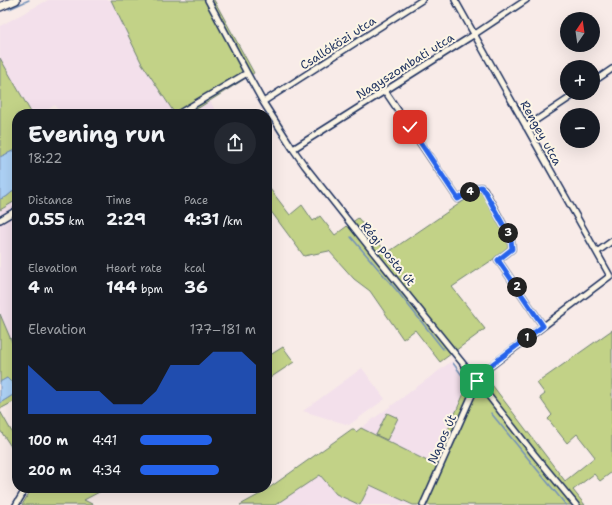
<!DOCTYPE html>
<html lang="en">
<head>
<meta charset="utf-8">
<style>
	:root { --surface:#171b24; --page:#242831; --text:#f1f3f6; --muted:#9ea1a6; --accent:#2563eb }
	body { margin:0; font-family:"Shantell Sans",sans-serif; background:var(--page); color:var(--text); height:100vh; display:flex; flex-direction:column; font-size:15px; white-space:nowrap }
	* { box-sizing:border-box; margin:0 }
	p { font-size:13px; color:var(--muted) }
	.icon { flex:none; width:22px; height:22px; fill:none; stroke:currentColor; stroke-width:2; stroke-linecap:round; stroke-linejoin:round }
	.map { position:relative; flex:1; overflow:hidden }
	.details { position:absolute; left:12px; top:109px; width:260px; height:384px; display:flex; flex-direction:column; background:var(--surface); border-radius:16px; box-shadow:0 4px 16px #0002 }
	.details>* { flex:none }
	.needle { width:26px; rotate:13deg }
	.buttons { position:absolute; left:560px; top:12px; display:grid; gap:8px }
	.buttons a { display:grid; place-items:center; width:40px; height:40px; border-radius:50%; background:var(--surface); box-shadow:0 4px 16px #0002; font-size:20px }
	.pin { position:absolute; display:grid; place-items:center; width:34px; height:34px; color:#fff; margin:-17px; border-radius:8px; box-shadow:0 2px 6px #0006 }
	.km { position:absolute; width:20px; height:20px; margin:-10px; border-radius:50%; background:#222; color:#fff; font-size:11px; line-height:20px; text-align:center }
	.round { display:grid; place-items:center; flex:none; width:42px; height:42px; border-radius:21px; background:var(--page) }
	.overview { display:flex; align-items:center; justify-content:space-between; height:68px; padding:0 16px }
	h1 { font-size:22px; font-weight:700; line-height:30px }
	.metrics { display:grid; grid-template-columns:repeat(3,1fr); gap:6px; height:68px; padding:4px 16px }
	.metrics div { display:grid; align-content:center }
	.metrics b { font-size:17px; font-weight:700 }
	.metrics small { font-size:11px; font-weight:400 }
	.metrics p { font-size:11px }
	.chart { height:112px; padding:8px 16px }
	.chart p { display:flex; justify-content:space-between }
	.chart svg { width:100%; height:72px; margin-top:4px; fill:var(--accent); opacity:.7 }
	ul { padding:0 16px; list-style:none; font-size:13px }
	li { display:grid; grid-template-columns:64px 48px 1fr; align-items:center; height:30px }
	li i { height:10px; border-radius:5px; background:var(--accent) }
	.map>svg:first-child { display:block }
	.built { fill:#f3e0eb }
	.green { fill:#c2d287; stroke:#6e8072 }
	.water { fill:#aed2f6; stroke:#7391b9 }
	.lines { fill:none; stroke-linecap:round; stroke-linejoin:round }
	.stream { stroke:#7391b9; stroke-width:1.5 }
	.street-casing { stroke:#1b2f5e; stroke-width:8 }
	.secondary-casing { stroke:#1b2f5e; stroke-width:10 }
	.street { stroke:#fcf5e5; stroke-width:5 }
	.secondary { stroke:#fcf5e5; stroke-width:7 }
	.route-casing { stroke:#fff; stroke-width:8 }
	.route { stroke:#2563eb; stroke-width:5 }
	.labels { text-anchor:middle; stroke-width:4; stroke-linejoin:round; paint-order:stroke }
	.street-label { font-size:12px; fill:#1b2f5e; stroke:#fcf5e5 }
</style>
</head>
<body>
<div class="map">
<svg width="612" height="505" viewBox="0 0 612 505">
	<rect width="100%" height="100%" fill="#f8ebe8"/>
	<filter id="ink" filterUnits="userSpaceOnUse"><feTurbulence type="fractalNoise" baseFrequency=".025" numOctaves="2"/><feDisplacementMap in="SourceGraphic" scale="8" xChannelSelector="R" yChannelSelector="G"/><feConvolveMatrix kernelMatrix="1 2 1 2 8 2 1 2 1" color-interpolation-filters="sRGB"/></filter>
	<g filter="url(#ink)">
		<path class="built" d="M48,0h63l30,62 34,52h-114l-6,-9 -15,9h-8l-32,-56v-32z
			M210,101l7,13h-28z
			M17,200v154l-17,-40v-104z
			M452,361l17,21 -36,82 -72,-36z
			M362,368l23,31 -36,26 -46,-14z
			M320,475l16,19 24,11h-85z
			M369,485l44,20h-52z"/>
		<path class="green" d="M111,0h103l40,73 -65,41h-14l-34,-52z
			M0,58l32,56h-15v35l-17,8z
			M267,185l23,30 12,-10 11,16 7,-5 15,19 23,-17 29,35 94,-64 29,49v10l-58,39 33,42 -45,33 -25,-32 -12,9 -33,-48 -16,-12 -25,-28 -25,5 -37,-50z
			M17,188v12l-17,10v-11l6,-2z
			M0,314l17,40v46l-17,9v-6l16,-10 -9,-15 -7,4z
			M612,330v142l-12,9 -6,-7 -21,16 12,15h-172l-43,-20 -10,20 -24,-11 -16,-19 -45,30h-35l22,-12 90,-64h2l2,3 5,-4 72,36 36,-82 11,-13 85,112 30,-24 -18,-23 -10,9 -19,-24 4,-4 -12,-17 5,-4 -8,-11z
			M283,347l11,15 -27,18v-23z
			M0,411l17,30v24l-3,-2 2,-9 -16,-24z
			M387,413l11,5 -11,22 -11,-5z
			M32,488h75l-23,12 10,5h-72z"/>
		<path class="water" d="M17,149v39l-11,9 -6,2v-42z
			M7,378l7,7 2,8 -16,10v-21z"/>
		<g class="lines">
			<path class="stream" d="M9,9l20,-9
				M351,237l47,55 45,57
				M453,363l11,15
				M491,413l75,92"/>
			<defs>
				<path id="street" d="M208,0l39,73 16,29 30,47 12,17 72,91 100,124 57,73 42,51
					M593,82l19,-13
					M385,91l73,108 19,-11 4,-1 3,2 27,50 1,10 -14,11 45,66
					M263,102l159,-102
					M178,114l69,-41
					M526,127l51,-34
					M293,149l182,-115 51,-34
					M0,220l17,-10
					M597,252l15,-11
					M16,505l10,-17
					M423,505l49,-110 5,-14 6,-9 127,-96 -155,-276"/>
				<path id="secondary" d="M0,7l16,-7"/>
			</defs>
			<use href="#street" class="street-casing"/>
			<use href="#secondary" class="secondary-casing"/>
			<use href="#street" class="street"/>
			<use href="#secondary" class="secondary"/>
		</g>
	</g>
	<g class="lines" filter="url(#ink)">
		<defs>
			<path id="route" d="M410,127l48,72 19,-11 4,-1 3,3 27,49 1,10 -14,11 45,66 -61,46 -5,9"/>
		</defs>
		<use href="#route" class="route-casing"/>
		<use href="#route" class="route"/>
	</g>
	<g class="labels">
		<g class="street-label">
			<text transform="translate(338 43) rotate(-33)" y="4">Csallóközi utca</text>
			<text transform="translate(405 66) rotate(-32)" y="4">Nagyszombati utca</text>
			<text transform="translate(541 133) rotate(61)" y="4">Rengey utca</text>
			<text transform="translate(388 254) rotate(51)" y="4">Régi posta út</text>
			<text transform="translate(442 439) rotate(-66)" y="4">Napos út</text>
		</g>
	</g>
</svg>
<div class="buttons">
<a><svg class="needle" viewBox="-14 -14 28 28"><path d="M0-13l5 13h-10z" fill="#e53935"/><path d="M0 13l5-13h-10z" fill="#9ea1a6"/></svg></a>
<a>+</a>
<a>−</a>
</div>
<div class="pin" style="left:477px;top:381px;background:#1e9e55"><svg class="icon" aria-label="arrive" viewBox="0 0 24 24"><path d="M6 21V4h12l-3 4 3 4H6"/></svg></div>
<div class="pin" style="left:410px;top:127px;background:#d93025"><svg class="icon" aria-label="check" viewBox="0 0 24 24"><path d="M5 12l5 5 9-10"/></svg></div>
<b class="km" style="left:527px;top:338px">1</b>
<b class="km" style="left:517px;top:287px">2</b>
<b class="km" style="left:508px;top:233px">3</b>
<b class="km" style="left:470px;top:192px">4</b>
<section class="details">
<div class="overview"><div><h1>Evening run</h1><p>18:22</p></div><a class="round"><svg class="icon" aria-label="share" viewBox="0 0 24 24"><path d="M12 15V3M7 8l5-5 5 5M5 13v7h14v-7"/></svg></a></div>
<div class="metrics">
<div><p>Distance</p><b>0.55<small> km</small></b></div>
<div><p>Time</p><b>2:29</b></div>
<div><p>Pace</p><b>4:31<small> /km</small></b></div>
</div>
<div class="metrics">
<div><p>Elevation</p><b>4<small> m</small></b></div>
<div><p>Heart rate</p><b>144<small> bpm</small></b></div>
<div><p>kcal</p><b>36</b></div>
</div>
<div class="chart"><p><span>Elevation</span>177–181 m</p>
<svg viewBox="0 0 160 44" preserveAspectRatio="none"><path d="M0 44V14L10 22L20 30L30 30L40 30L50 30L60 38L70 38L80 38L90 30L100 14L110 14L120 14L130 6L140 6L150 6L160 14V44z"/></svg>
</div>
<ul>
<li><b>100 m</b>4:41<i style="width:62%"></i></li>
<li><b>200 m</b>4:34<i style="width:68%"></i></li>
</ul>
</section>
</div>
</body>
</html>
